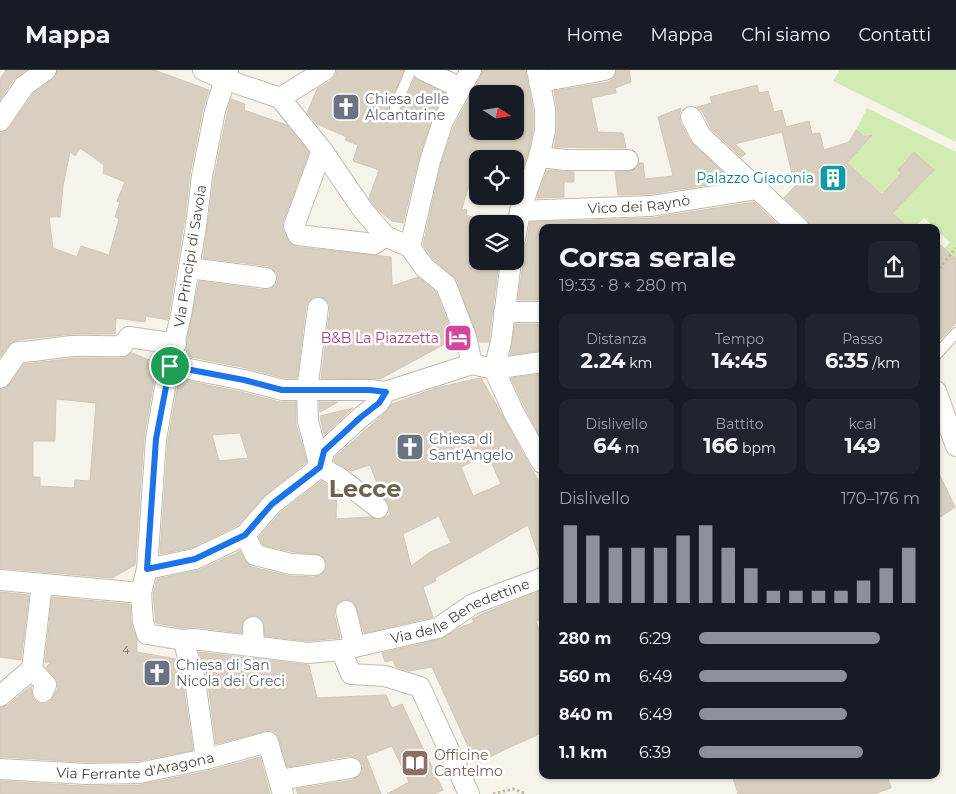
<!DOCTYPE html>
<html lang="it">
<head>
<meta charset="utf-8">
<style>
	:root { --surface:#171b24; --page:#20242c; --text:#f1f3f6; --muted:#9ea1a6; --line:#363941; --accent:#8c9099 }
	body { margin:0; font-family:Montserrat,sans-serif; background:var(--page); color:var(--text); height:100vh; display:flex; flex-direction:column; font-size:19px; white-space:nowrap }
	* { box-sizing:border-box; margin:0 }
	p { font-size:16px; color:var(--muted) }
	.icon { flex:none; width:28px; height:28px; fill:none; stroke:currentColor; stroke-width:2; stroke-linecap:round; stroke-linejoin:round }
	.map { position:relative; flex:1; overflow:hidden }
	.side { position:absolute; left:539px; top:154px; width:401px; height:555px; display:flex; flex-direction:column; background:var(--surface); border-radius:10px; box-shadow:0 1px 4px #0004 }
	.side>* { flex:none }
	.needle { width:32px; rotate:102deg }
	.controls { position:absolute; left:469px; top:15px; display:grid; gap:10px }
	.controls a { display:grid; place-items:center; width:55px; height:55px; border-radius:10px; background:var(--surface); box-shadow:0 1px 4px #0004; font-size:25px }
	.pin { position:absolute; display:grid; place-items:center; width:42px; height:42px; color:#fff; margin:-21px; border:2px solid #fff; border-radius:50%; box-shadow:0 1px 5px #0007 }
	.round { display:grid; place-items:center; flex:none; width:52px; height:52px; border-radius:10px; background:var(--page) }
	.headline { display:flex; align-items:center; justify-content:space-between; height:85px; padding:0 20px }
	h1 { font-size:28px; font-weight:700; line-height:38px }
	.figures { display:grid; grid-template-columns:repeat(3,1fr); gap:8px; height:85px; padding:5px 20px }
	.figures div { display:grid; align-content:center; border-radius:10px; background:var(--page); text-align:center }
	.figures b { font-size:21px; font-weight:700 }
	.figures small { font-size:14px; font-weight:400 }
	.figures p { font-size:14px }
	.chart { height:140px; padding:10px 20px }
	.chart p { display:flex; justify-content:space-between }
	.chart svg { width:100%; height:90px; margin-top:5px; stroke:var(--accent); stroke-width:6 }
	ul { padding:0 20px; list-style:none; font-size:16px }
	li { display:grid; grid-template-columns:80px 60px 1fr; align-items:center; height:38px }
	li i { height:12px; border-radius:6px; background:var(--accent) }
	header { display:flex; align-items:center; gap:30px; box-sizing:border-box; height:70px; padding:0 25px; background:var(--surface); border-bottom:1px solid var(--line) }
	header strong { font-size:24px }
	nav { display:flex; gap:28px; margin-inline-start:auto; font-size:18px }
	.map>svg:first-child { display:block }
	.green { fill:#d1ebb3 }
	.building { fill:#d8cfc0; stroke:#d4c7b3; fill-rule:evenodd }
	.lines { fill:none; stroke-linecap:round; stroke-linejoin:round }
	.lane-casing { stroke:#c2bbad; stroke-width:12 }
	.street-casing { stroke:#c2bbad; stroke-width:22 }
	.path { stroke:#c5b89e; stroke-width:3; stroke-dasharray:2.5 2.5; stroke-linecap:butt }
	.lane { stroke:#fff; stroke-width:10 }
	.street { stroke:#fff; stroke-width:20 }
	.route-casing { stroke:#fff; stroke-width:10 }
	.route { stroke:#1a73e8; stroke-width:6 }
	.labels { text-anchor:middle; stroke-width:5; stroke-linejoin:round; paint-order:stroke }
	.number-label { font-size:11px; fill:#6e675a }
	.worship-label { font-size:14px; fill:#5b616d; stroke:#fff; text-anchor:start }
	.culture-label { font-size:14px; fill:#0d838f; stroke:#fff; text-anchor:end }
	.street-label { font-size:14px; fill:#4b4438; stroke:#fff }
	.hotel-label { font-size:14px; fill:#b23c85; stroke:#fff; text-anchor:end }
	.education-label { font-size:14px; fill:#785e54; stroke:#fff; text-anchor:start }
	.town-label { font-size:24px; font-weight:bold; fill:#6e624f; stroke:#fff }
</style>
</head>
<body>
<header>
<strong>Mappa</strong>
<nav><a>Home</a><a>Mappa</a><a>Chi siamo</a><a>Contatti</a></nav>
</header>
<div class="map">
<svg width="956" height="724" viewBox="0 0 956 724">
	<rect width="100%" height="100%" fill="#f6f3eb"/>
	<path class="green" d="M840,0h116v72l-123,-61z
		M867,38l89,44v107l-20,-1 14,-16 -26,-24 -9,9h-14l-2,-8 -7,-6 42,-43 -20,-18 -16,18 3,3 -22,25 -11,-16 -21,-19 21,-23 -12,-10z"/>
	<path class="building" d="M6,0h20l-12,9 -14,21v-21z
		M58,0h96l55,20 -6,19 -13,65 -6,50 -15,89 -1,7 -22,-4 -1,6 -29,-4 -1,16h-42l-56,6 -8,5 -9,12v-224l9,-5 24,-34 20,-15zM80,78l24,17 -1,8 22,9 -8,19 3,1 -5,15 4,2 -10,36 -28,-9 -4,11 -24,-9 -4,-31h11l3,-31 7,-34 5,4z
		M337,0h67l-15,35v6l4,2h6l2,-3 14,-32 30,15 -13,24 -13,40 -16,66 -11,-2 -16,-13 -7,-10 10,-28 -26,-9 5,-16 -13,-5 2,-3 -30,-13 -10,-11 10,-24 15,-9 4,-5z
		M483,0h42l8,40v20l-5,24 -9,24 -4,-1v-18h-37v21l-7,-2 -9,31 5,1 -1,5 12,4 -6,26 6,2v14h21l-10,79v2h-10l-22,-62 -24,-21 -10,-14 18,-81 13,-38 27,-50zM478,24h37v37h-37z
		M617,0h12l2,12 -16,6 1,5 -25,5 7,34 25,1 3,15 -72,-1 3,-16v-22l-3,-18 54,-9 5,-3z
		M757,15l2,8 9,-2 6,21 8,-2 4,17 23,-6 3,13 8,-1 4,17 25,-8 7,-12 9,7 7,-2 -25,28 35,32 19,-22 -3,-3 16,-18 20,18 -42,43 17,15h-98l-4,-9 -23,-21 11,-12 -13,-54 -47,12 11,10 -5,3 -30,-28 -9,-18 -5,-4 15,-4 -2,-6z
		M231,29l14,5 -1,6 43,15 22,27 -26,70v9l8,13 6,3 94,10 1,29 26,-9 18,15 18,47 -74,40 -59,-1 9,-69 -1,-5 -3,-5 -7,-3 -5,1 -5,3 -3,6 -9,72h-13l-38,-10 -60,-12 1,-16 12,-59 66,9 5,-1 5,-3 3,-6 -1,-7 -3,-4 -6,-3 -65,-8 11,-80 13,-64z
		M681,38l-2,8 1,6 11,20 41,39 -82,13 -32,1 -3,-23 18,-2 6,-7h4l2,16 28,-3 -15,-59z
		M547,100l27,2v10h-10v15l-27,1z
		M754,132l27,26h-239v72h-24l5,-38 -1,-6 -4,-5 6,-4 3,-5 3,-20 122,-4z
		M936,171l20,18v64l-20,21z
		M515,254h27v26l-32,5z
		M132,283l25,10 -13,75 -9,127 -23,13 -112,-10v-178l5,-2 4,-3 15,-21 51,-6h47zM56,329l40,4 -6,78 -15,-1 -1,8 -34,-2v-9h-7v-36h22z
		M542,304v66l-17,-32 -14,-30z
		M479,308h2l18,31 43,79v71l-2,1 -12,-35 -93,53 1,3 -13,6 10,30 -69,16 -9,-30 -6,-3 -5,-1 -6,3 -3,5 -1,6 6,25h-1l-31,3 -43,-5 -2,-15 -4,-4 -6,-2 -6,2 -4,4 -2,12 -47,-6 -11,1 -27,-5 -3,-29 4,-15 43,-9 40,-19 5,10 7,6 38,9 24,1 7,-2 4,-4 2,-6 -2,-6 -4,-4 -28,-3 -30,-7 -4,-8 21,-24 41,-32 16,10 -1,28 34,-2 7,3 13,-5 -1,-12 -7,-7 -12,-31 -19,6 -17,-10 1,-4 51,-45 6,-8 44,-16zM488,385l13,29 -28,12 -12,-29zM439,446l12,27 -21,9 -19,14 -8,-32z
		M179,309l62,13 39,10h16v22l11,38 -42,33 -27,30 -47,23 -31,6 8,-114zM240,363l8,25 -29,3 -7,-26z
		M319,332h19l-18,10z
		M353,338l-29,27 -4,-19z
		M936,397l19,40 -19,13z
		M542,520v29l-6,2 6,20v92l-34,15 -32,16 -44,-97 -23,4 -13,-4 -3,-7 -8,2 -3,-9 59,-14 18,-11 15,-6 -2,-3 7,-3v-1z
		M0,522l29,3 -8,65 -21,-3z
		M52,527l78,7 1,19 6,16v13l39,7 7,24 10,67 -55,11 -52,1 -86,-5v-49l8,-3 23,-19 2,13 6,4 6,1 5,-2 7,-12 1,-6 -3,-6 -9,-11 4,-4 -5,-1z
		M199,582l110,13 8,33 69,-3 6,13 10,-4 41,86 -9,4h-47l22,-12 -17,-36 -26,10 15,38h-83l-2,-5 57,-9 5,-3 4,-5 1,-6 -3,-5 -4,-4 -7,-1 -62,11 -8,-29 -3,-5 -6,-3 -54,14 -9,-66z
		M260,687l10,37h-270v-13l85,5 54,-1 69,-14z
		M732,705h155l4,13 -17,6h-136z"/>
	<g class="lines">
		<defs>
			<path id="lane" d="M395,37l16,-37
				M936,285l20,-22"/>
			<g id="street">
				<path d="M203,0l21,9 56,19 42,52 41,60 22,26 25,11"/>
				<path id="s1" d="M228,0l-13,41 -13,65 -6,50 -15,89 -12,50 -13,74 -9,130 -6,24 2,29 4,12 36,6 10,-1 115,14 33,-3 97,-22 35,-24 69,-26"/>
				<path d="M423,0l38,18"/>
				<path d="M539,12l66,-12"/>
				<path d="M280,28l45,-28"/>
				<path d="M691,47l10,19 98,92"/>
				<path d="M0,51l24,-35 22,-16"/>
				<path d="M322,80l-28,76 4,9 76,9 11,-8"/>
				<path d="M539,87l27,3h62"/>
				<path id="s2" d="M520,141l131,-5 106,-17"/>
				<path d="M515,169l5,-28 19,-54 6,-26v-22l-8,-39"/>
				<path d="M410,177l20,-86 13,-40 28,-51"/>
				<path d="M410,177l14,20 22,18 20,52 6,27"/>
				<path d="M189,198l77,10"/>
				<path d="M318,238l-11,82 1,31 12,46 20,11 38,30"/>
				<path d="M504,242h38"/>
				<path d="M169,295l75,15 39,10h87l15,2 87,-28 22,5 48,-7"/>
				<path d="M494,299l7,-27 10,-81"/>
				<path d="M494,299l20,44 28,50"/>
				<path d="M0,308l18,-26c19,0 37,-5 56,-6 16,-1 32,1 48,0l7,-9 47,7"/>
				<path d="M936,321l20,55"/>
				<path d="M245,465l10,20 36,9 24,1"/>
				<path d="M147,499l48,-10 50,-24 27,-31 48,-37 4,-16 37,-34 18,-14 6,-11"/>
				<path d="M0,510l141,13"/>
				<path d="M346,541l9,36"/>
				<path d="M253,557l1,19"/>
				<path d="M183,570l12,40 11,79"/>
				<path d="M341,580l10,24 34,2 35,11 49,107"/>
				<path d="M32,599l14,16 -3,7"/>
				<path d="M0,626l32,-27 10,-85"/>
				<path id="s3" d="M0,699l86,5 53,-1 67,-14 62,-17 15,52"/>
				<path d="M279,710l72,-12"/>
			</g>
		</defs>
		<use href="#lane" class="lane-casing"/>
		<use href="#street" class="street-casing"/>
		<path class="path" d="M936,202l20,-24
			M493,724l20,-5 13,5"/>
		<use href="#lane" class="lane"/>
		<use href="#street" class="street"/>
	</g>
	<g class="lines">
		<defs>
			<path id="route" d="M170,296l74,14 38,10h88l16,2 -7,11 -18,14 -37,34 -4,16 -48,37 -27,31 -50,24 -48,10 9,-130z"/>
		</defs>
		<use href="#route" class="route-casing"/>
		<use href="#route" class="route"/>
	</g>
	<defs>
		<symbol id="church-square" viewBox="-11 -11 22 22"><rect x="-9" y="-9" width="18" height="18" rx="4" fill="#6b7280" stroke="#fff"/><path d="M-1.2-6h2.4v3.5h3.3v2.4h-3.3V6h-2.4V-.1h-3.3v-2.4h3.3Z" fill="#fff"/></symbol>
		<symbol id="building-square" viewBox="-11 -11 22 22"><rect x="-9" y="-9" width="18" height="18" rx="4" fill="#0f9aa8" stroke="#fff"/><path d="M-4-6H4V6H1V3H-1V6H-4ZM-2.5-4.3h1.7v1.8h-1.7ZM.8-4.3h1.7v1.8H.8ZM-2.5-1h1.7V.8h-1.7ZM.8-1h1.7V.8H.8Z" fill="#fff"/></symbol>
		<symbol id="hotel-square" viewBox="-11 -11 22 22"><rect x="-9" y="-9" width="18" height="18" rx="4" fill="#d1479c" stroke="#fff"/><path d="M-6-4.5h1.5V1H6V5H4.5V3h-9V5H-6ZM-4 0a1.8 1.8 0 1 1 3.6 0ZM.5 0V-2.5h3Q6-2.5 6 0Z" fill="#fff"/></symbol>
		<symbol id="library-square" viewBox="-11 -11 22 22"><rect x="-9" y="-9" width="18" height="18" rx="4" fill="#8d6e63" stroke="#fff"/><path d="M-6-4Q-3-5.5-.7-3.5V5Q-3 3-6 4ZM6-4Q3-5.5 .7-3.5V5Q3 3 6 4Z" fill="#fff"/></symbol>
	</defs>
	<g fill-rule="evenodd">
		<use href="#church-square" x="330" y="21" width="32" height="32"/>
		<use href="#building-square" x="817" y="92" width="32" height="32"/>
		<use href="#hotel-square" x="442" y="252" width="32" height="32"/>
		<use href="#church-square" x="394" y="361" width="32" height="32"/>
		<use href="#church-square" x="141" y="587" width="32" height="32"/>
		<use href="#library-square" x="399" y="677" width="32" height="32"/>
	</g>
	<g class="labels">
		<g class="number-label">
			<text x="126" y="584">4</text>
		</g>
		<g class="worship-label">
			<text x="365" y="34">Chiesa delle<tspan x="365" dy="16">Alcantarine</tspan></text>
			<text x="429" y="374">Chiesa di<tspan x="429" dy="16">Sant'Angelo</tspan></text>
			<text x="176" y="600">Chiesa di San<tspan x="176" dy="16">Nicola dei Greci</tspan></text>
		</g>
		<g class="culture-label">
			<text x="814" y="113">Palazzo Giaconia</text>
		</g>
		<g class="street-label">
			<text dy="5" stroke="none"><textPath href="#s2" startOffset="119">Vico dei Raynò</textPath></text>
			<text transform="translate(190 186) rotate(-81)" y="5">Via Principi di Savoia</text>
			<text dy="5" stroke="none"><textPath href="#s1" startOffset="895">Via delle Benedettine</textPath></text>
			<text dy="5" stroke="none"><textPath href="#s3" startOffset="136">Via Ferrante d'Aragona</textPath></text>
		</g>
		<g class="hotel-label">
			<text x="439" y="273">B&amp;B La Piazzetta</text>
		</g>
		<g class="education-label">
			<text x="434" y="690">Officine<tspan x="434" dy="16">Cantelmo</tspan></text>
		</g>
		<g class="town-label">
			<text x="365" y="427">Lecce</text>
		</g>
	</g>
</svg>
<div class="controls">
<a><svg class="needle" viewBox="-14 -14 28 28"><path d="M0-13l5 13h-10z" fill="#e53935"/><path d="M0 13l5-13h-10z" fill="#9ea1a6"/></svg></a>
<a><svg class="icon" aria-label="locate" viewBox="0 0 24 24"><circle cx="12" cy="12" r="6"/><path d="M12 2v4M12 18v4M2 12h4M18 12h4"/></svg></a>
<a><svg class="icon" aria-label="layers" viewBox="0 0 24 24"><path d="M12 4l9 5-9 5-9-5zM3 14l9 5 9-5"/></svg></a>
</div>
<div class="pin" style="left:170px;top:296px;background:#1e9e55"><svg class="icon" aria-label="arrive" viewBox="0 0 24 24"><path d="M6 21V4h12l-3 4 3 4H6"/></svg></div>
<section class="side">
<div class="headline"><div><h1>Corsa serale</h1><p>19:33 · 8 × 280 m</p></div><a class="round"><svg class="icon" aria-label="share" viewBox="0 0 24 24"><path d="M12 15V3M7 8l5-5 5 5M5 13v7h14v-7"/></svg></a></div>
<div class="figures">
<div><p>Distanza</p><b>2.24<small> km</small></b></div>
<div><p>Tempo</p><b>14:45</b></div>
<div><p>Passo</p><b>6:35<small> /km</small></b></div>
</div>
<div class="figures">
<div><p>Dislivello</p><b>64<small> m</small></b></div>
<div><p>Battito</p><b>166<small> bpm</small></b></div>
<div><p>kcal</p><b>149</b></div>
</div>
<div class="chart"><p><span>Dislivello</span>170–176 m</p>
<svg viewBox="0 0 160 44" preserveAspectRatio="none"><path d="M5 44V6M15 44V11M25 44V17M35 44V17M45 44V17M55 44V11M65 44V6M75 44V17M85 44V27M95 44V38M105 44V38M115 44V38M125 44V38M135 44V33M145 44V27M155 44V17"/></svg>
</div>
<ul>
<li><b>280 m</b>6:29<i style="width:82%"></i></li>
<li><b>560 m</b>6:49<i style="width:67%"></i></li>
<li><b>840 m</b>6:49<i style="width:67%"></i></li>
<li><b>1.1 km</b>6:39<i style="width:74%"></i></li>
</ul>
</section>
</div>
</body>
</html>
